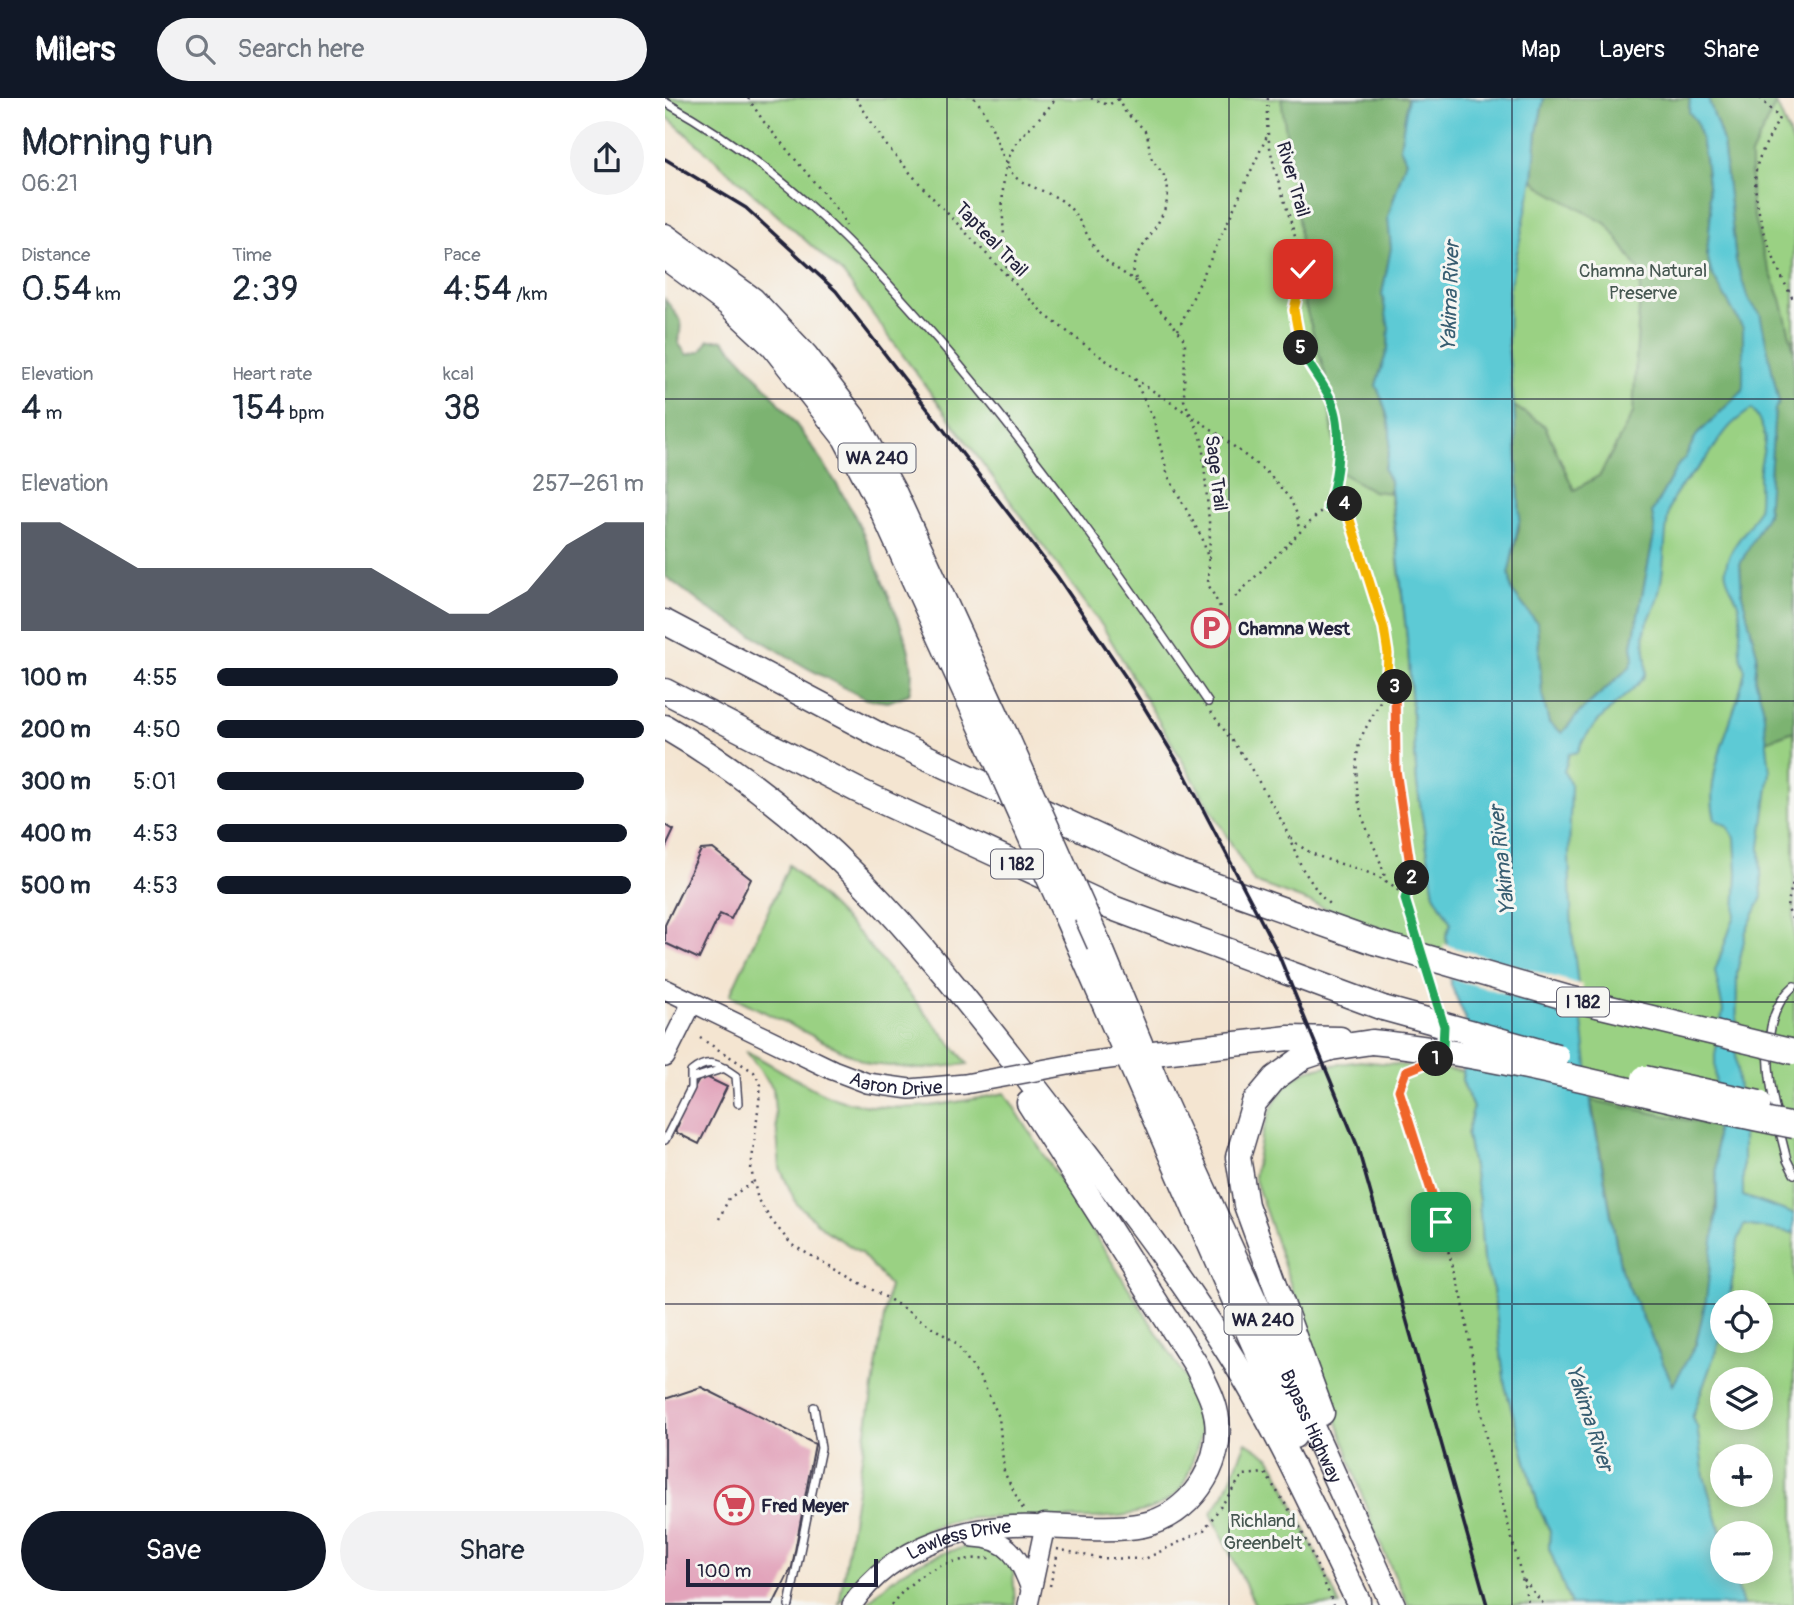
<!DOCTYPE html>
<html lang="en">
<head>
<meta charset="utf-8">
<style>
	:root { --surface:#fff; --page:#f2f2f3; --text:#1f2937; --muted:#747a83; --accent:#111827 }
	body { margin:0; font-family:Pangolin,sans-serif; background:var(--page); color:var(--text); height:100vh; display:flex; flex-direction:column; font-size:26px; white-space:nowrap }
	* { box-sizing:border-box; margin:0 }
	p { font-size:23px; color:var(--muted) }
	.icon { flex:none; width:38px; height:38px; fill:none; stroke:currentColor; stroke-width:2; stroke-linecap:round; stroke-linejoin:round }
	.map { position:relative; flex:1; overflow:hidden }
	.details { display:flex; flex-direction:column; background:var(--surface); width:665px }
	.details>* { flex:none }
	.buttons { position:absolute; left:1045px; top:1192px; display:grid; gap:14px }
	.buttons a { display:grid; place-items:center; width:63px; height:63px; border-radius:50%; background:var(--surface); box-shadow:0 4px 18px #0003; font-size:35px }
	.scale { position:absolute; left:21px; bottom:18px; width:192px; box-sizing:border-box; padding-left:7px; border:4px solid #22223b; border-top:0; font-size:19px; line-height:24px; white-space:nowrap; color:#22223b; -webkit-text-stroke:5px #f6f6f2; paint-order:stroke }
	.pin { position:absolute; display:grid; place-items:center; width:60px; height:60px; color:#fff; margin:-30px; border-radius:14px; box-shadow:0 4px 10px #0006 }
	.km { position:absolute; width:35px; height:35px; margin:-18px; border-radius:50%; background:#222; color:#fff; font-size:19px; line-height:35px; text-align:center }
	.round { display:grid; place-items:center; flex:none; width:74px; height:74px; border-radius:37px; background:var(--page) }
	.head { display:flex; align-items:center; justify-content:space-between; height:119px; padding:0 21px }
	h1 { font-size:38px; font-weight:600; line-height:52px }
	.metrics { display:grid; grid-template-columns:repeat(3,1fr); gap:10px; height:119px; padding:7px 21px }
	.metrics div { display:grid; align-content:center }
	.metrics b { font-size:35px; font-weight:600 }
	.metrics small { font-size:19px; font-weight:400 }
	.metrics p { font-size:19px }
	.chart { height:196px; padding:14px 21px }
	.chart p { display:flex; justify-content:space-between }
	.chart svg { width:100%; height:126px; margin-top:7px; fill:var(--accent); opacity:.7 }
	.button { display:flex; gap:14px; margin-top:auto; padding:14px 21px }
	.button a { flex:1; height:80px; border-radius:42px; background:var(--accent); color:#fff; font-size:28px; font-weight:600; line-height:80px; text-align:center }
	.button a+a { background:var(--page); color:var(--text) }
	ul { padding:0 21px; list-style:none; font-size:23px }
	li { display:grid; grid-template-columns:112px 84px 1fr; align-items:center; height:52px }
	li i { height:18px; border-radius:9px; background:var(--accent) }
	header { display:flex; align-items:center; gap:42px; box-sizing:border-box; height:98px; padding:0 35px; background:var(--accent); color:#fff }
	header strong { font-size:33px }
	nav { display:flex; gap:38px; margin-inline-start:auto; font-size:24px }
	.search { width:490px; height:63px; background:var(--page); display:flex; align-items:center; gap:18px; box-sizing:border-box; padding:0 24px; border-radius:38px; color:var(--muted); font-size:26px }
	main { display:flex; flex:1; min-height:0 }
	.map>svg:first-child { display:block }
	.green { fill:#9ad183; stroke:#5e7a5f; stroke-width:2; fill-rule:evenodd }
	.forest { fill:#7bb371; stroke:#4e6a56; stroke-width:2 }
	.water { fill:#5dcad5; stroke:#407688; stroke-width:2; fill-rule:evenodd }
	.pier { fill:#f4e5d1 }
	.building { fill:#e2a4bb }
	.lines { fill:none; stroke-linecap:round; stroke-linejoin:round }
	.lane-casing { stroke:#423f52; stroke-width:10 }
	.secondary-casing { stroke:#423f52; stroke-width:22 }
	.highway-casing { stroke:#423f52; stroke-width:27 }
	.path { stroke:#423f52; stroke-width:2.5; stroke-dasharray:2 5; stroke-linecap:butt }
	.lane { stroke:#fff; stroke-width:7 }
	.secondary { stroke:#fff; stroke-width:19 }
	.highway { stroke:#fff; stroke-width:24 }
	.rail { stroke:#22223b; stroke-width:3.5 }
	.secondary-bridge-casing { stroke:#423f52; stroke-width:22; stroke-linecap:butt }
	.highway-bridge-casing { stroke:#423f52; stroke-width:27; stroke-linecap:butt }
	.secondary-bridge { stroke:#fff; stroke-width:19 }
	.highway-bridge { stroke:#fff; stroke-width:24 }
	.split-1-casing { stroke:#fff; stroke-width:14 }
	.split-2-casing { stroke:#fff; stroke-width:14 }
	.split-3-casing { stroke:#fff; stroke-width:14 }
	.split-4-casing { stroke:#fff; stroke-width:14 }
	.split-5-casing { stroke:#fff; stroke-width:14 }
	.split-6-casing { stroke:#fff; stroke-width:14 }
	.split-1 { stroke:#f0652b; stroke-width:9 }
	.split-2 { stroke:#22a559; stroke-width:9 }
	.split-3 { stroke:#f0652b; stroke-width:9 }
	.split-4 { stroke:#f5b400; stroke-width:9 }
	.split-5 { stroke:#22a559; stroke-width:9 }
	.split-6 { stroke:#f5b400; stroke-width:9 }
	.grid { fill:none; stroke:#22223b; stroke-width:2; stroke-opacity:0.55 }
	.labels { text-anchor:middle; stroke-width:6; stroke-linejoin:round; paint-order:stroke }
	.shield { fill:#f6f6f2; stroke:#626272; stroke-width:2 }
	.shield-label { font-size:18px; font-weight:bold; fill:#22223b }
	.street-label { font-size:19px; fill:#22223b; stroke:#f6f6f2 }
	.park-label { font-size:19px; fill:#465751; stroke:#f6f6f2 }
	.poi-label { font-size:19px; font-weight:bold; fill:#22223b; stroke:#f6f6f2; text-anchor:start }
	.water-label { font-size:21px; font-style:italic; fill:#375d71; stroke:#f6f6f2 }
</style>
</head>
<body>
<header>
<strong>Milers</strong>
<div class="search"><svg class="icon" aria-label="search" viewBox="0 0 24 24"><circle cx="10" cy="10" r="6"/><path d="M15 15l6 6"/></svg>Search here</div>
<nav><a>Map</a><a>Layers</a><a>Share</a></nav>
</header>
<main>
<section class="details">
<div class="head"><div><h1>Morning run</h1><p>06:21</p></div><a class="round"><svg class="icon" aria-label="share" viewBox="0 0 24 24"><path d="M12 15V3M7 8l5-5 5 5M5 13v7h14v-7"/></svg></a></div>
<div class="metrics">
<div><p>Distance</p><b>0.54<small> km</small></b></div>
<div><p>Time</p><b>2:39</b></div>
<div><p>Pace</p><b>4:54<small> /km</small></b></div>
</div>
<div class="metrics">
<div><p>Elevation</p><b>4<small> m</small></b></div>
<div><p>Heart rate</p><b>154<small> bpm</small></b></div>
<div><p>kcal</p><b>38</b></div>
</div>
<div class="chart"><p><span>Elevation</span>257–261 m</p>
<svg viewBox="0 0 160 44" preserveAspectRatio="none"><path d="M0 44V6L10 6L20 14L30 22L40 22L50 22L60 22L70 22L80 22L90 22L100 30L110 38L120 38L130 30L140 14L150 6L160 6V44z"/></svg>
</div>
<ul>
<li><b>100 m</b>4:55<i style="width:94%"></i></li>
<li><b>200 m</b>4:50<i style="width:100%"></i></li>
<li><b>300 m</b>5:01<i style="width:86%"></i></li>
<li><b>400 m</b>4:53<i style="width:96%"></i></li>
<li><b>500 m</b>4:53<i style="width:97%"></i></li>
</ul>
<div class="button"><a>Save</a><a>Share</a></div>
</section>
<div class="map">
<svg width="1129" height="1507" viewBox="0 0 1129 1507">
	<rect width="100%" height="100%" fill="#f6f6f2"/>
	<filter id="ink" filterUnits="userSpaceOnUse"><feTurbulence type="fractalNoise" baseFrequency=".0143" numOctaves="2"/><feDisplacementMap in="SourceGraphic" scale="14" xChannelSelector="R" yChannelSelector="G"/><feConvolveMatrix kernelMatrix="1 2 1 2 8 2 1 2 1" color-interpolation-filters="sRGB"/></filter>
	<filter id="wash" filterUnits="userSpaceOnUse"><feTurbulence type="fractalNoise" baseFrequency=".00686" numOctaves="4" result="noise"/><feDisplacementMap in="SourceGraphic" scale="28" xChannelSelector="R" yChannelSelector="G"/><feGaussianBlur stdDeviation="1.57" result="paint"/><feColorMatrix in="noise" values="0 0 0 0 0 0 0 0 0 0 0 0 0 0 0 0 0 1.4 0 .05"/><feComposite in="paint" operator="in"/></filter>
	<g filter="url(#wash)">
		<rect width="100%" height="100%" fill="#f4e5d1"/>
		<path class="green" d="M0,0h743l-8,49 -10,346 18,155 9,136 17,110 17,29 -5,13 2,17 -194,-71 -151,-255 -260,-353 -178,-159z
			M843,0h266l20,48v1459h-91l-88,-232 -125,-1085zM1057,1204h39v38h-39zM1057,1281h39v39h-39zM1057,1358h39v38h-39zM1057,1435h39v39h-39z
			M124,767l71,70 108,129 -47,5 -52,-5 -139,-69z
			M81,953c28,14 69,42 97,50 54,14 108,3 162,-8l187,295c3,13 9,29 9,42 0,8 -4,18 -7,26 -3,11 -9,30 -18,38 -43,41 -159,16 -218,26 -52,10 -87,45 -119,84l50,-319 -28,-32 -36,-23 -29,-27 -16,-35 -7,-80z
			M695,963l102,10v10l11,27 -6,27 12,65 4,59 10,30 12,96 34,123 11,23 -1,17 22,57h-163l-34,-75 -120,-353c5,-34 15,-89 51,-105 16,-7 38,-8 55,-11z
			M581,1344l23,15 9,15 62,133h-85l-44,-92 13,-18z
			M315,1447l23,7 10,18 2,35h-149c30,-36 68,-54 114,-60z"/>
		<path class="forest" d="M616,0h127l-8,49 6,13 -18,57 3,31 -9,46 7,34 -1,20 -12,37c13,29 20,53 8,84l6,12v12l-17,-2 -35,-20 -13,-97 -20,-69 -7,-88z
			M879,0h146l-1,14 8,9 8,37 6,53 -4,43 4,18 32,56v62l-47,46 -11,22 -7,7 -26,47 3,18 -23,116 2,11 -4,10 -50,45 -18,21 -13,-10 -7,-29 -5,-71 -25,-32 -3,-20 10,-44 -5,-121 31,20 29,64 26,-15 33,-62 8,-140 -33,-48 -66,-37 -9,-9 4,-47z
			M1043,0h66l2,5 -25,52v50l13,52 17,42 13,52v380l-28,10 -3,-34 -8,-28 2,-25 -15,-59 -2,-31 27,-50 8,-106 4,-5 -19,-89 -12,-14 -12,-39 -13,-119z
			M0,201l16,22 -2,23 8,11 14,-4 8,-11h14c49,50 94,107 128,169 15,26 24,56 36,83 13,31 32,69 22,102l-21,8 -22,-3 -59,-31 -101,-61 -41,-31z
			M926,1002l125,26c1,68 2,152 -20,216 -5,15 -15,30 -23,44l-52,-116z"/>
		<path class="water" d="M743,0h136l-7,34 -4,47 -24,111 -1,56 6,60 6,111 -11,54 3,20 25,32 5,71 7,29 13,10 18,-21 50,-45 4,-10 -2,-11 23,-116 -3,-18 26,-47 7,-7 11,-22 47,-46v-62l-32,-56 -4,-18 4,-43 -6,-53 -8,-36 -8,-10 1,-14h18l15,44 13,119 12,38 12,15 19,89 -4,6 -8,105 -27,50 2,31 15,59 -2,25 8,28 7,65 -10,75 2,50 -16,34 -9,41 -1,87 7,75v62l51,18v19l-50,-8 -6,16 -9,61h-7v32l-30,84 5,8 7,50 18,60v36h11l10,33h-172l-22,-57 1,-17 -11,-23 -34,-123 -12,-96 -10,-30 -4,-59 -12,-65 6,-27 -11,-28 6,-40 -3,-23 -14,-32 -5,-49 5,-13 -17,-29 -17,-110 -9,-136 -18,-167 -6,-12c12,-31 5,-55 -8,-84l12,-37 1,-20 -7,-34 9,-46 -3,-31 18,-57 -6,-13zM1087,311c23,33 8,38 7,70 0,11 2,23 -2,33 -6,16 -27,32 -31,55 -3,14 10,26 13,40 5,23 -5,39 6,63 -8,47 -43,103 -30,149l12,7 8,12 2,34 -2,43 -20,56 8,39 -8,45 2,153 -11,92 -10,44 -23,41 -52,-115 -29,-159 -20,-179 -3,-76 2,-71 -7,-13 5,-18 9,-2c12,-36 65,-64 68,-80 2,-11 -4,-28 -1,-42 3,-10 9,-20 12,-30 9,-29 6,-60 12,-90 4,-21 24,-35 37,-51 19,-25 17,-31 46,-50z"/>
		<path class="pier" d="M778,846l139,41 3,31 -139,-39z"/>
		<g id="blocks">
			<path class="building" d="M0,727l9,5 -9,19z
				M48,751l38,30 -20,40 -11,-5 -21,45 -34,-16v-18l36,-75z
				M37,977l25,12 -28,57 -24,-12 4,-9 -3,-3z
				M36,1289l114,57 -23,123 -19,38h-108v-206z"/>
		</g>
	</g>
	<g filter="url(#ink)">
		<use href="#blocks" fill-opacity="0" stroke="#423f52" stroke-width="2"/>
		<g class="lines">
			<defs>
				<path id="lane" d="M0,4c120,66 204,156 291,259 91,109 172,223 252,341
					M26,981l34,-11
					M1112,1019c-9,-40 -19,-101 17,-131
					M1114,1030l8,32 7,14
					M0,1042l26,-52v-16c18,-15 28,-8 45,4l2,27
					M124,1507l32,-157 -7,-41"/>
				<g id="secondary">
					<path id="s1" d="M0,891l168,81 34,13 43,6 55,-5"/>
					<path d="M0,959l27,-54"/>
					<path d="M414,965l60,-8"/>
					<path d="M309,1439c35,1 46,22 57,52"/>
					<path id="s2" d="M187,1507c42,-62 122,-84 193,-79l-17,79"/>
				</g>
				<g id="highway">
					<path d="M0,138l88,64 53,56 47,61 42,77 113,246"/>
					<path d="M0,159l62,46 46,43 72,92 31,59 111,243"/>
					<path d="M0,524l218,115 283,131 208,74"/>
					<path d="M0,593l192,99 253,117 273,101"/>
					<path d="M0,629c156,91 248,205 357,344 74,96 150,190 214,293 47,76 83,158 122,237"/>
					<path d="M400,816l229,522"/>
					<path id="s3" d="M434,846l67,162 227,499"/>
					<path d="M479,956l145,-16 51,1"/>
					<path d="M364,1005l167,262c8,17 19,35 21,55 6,46 -28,96 -74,105 -31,6 -66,2 -98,1"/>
					<path d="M657,1315l-76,-208 -8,-48 16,-54 21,-25 29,-21 27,-9 41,-6"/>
				</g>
			</defs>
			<use href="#lane" class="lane-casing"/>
			<use href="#secondary" class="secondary-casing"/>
			<use href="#highway" class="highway-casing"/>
			<path class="path" d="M83,0l16,24 76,91 6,13
				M191,0l30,47 41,47 118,123 59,44 109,71 58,46 19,23 7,15 2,17
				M309,0c20,21 23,53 39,77 7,9 40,18 52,28 14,12 20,30 30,45 10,16 28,24 42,34
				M426,0l17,7 11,-6
				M454,0c3,17 16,20 26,33 5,7 3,18 6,26 3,8 12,14 15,23 12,38 -38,70 -32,93 7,26 39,44 51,69l-1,58 18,40 8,93 -1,29
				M603,0c-6,47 14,90 26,135 3,11 8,24 9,36 0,22 -11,40 -7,63 6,25 20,44 34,66 14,24 8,83 -2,109
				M1095,0l19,20c-6,14 -16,29 -21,44 -12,37 18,107 36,139
				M342,177c-2,-36 -12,-98 7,-128 11,-18 30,-31 42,-49
				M513,232l89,-194
				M469,281l19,38 15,59 35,64 6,22 -1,22 12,23
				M678,401c16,48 52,132 43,181 -5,28 -15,35 -25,58 -5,12 -5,34 -4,48 1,36 22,62 29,96
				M570,499l85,-85 14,-9 20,-5
				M723,579l10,19 -2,74 17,111 -8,18
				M546,614l35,48 37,63 19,45 18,27 12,12
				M626,740c31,33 89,23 115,62 6,10 8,25 12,37
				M1129,779l-7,30 7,16
				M764,879l9,27
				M35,940l54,34 7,13 -10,84 7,31 14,21 20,24 97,54 66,43 26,37 18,38 5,55 20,39
				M747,968l-10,12 -2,12 62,207 25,146 42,162
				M54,1121l10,-21 24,-16
				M392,1451l40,9 48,1 59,-29 39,-55 22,-2 34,52 35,80
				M859,1482l20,25
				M385,1488l8,-34
				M226,1507c30,-37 55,-47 103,-47"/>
			<use href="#lane" class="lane"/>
			<use href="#secondary" class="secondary"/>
			<use href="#highway" class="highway"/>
			<path class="rail" d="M0,61l81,49 90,83 221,285 68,100 57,93 95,182 80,194 130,460"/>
			<defs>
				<path id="secondary-bridge" d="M300,986l114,-21"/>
				<path id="highway-bridge" d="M322,642l78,174
					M343,642l91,204
					M709,844l194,56 226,54
					M718,910l174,48
					M707,944c143,14 281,58 422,84
					M979,980l115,25"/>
			</defs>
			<use href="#secondary-bridge" class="secondary-bridge-casing"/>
			<use href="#highway-bridge" class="highway-bridge-casing"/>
			<use href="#secondary-bridge" class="secondary-bridge"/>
			<use href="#highway-bridge" class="highway-bridge"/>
		</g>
	</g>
	<g class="lines" filter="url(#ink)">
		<defs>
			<path id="split-1" d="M771,961l-30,12 -7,19 42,132"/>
			<path id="split-2" d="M747,780l-7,21 39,127 -1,20 -7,13"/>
			<path id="split-3" d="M730,589l1,83 16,108"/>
			<path id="split-4" d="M680,406l39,124 4,26 -1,22 8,11"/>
			<path id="split-5" d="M636,250c7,19 22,34 30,52 13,26 7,80 -3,107l15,-8 2,5"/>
			<path id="split-6" d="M636,250l-7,-38 9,-41"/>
		</defs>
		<use href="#split-1" class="split-1-casing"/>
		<use href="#split-2" class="split-2-casing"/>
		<use href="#split-3" class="split-3-casing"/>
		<use href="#split-4" class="split-4-casing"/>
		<use href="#split-5" class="split-5-casing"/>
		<use href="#split-6" class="split-6-casing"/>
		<use href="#split-1" class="split-1"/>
		<use href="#split-2" class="split-2"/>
		<use href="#split-3" class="split-3"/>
		<use href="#split-4" class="split-4"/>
		<use href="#split-5" class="split-5"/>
		<use href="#split-6" class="split-6"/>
	</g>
	<path class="grid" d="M282,0v1507M564,0v1507M847,0v1507M0,301h1129M0,603h1129M0,904h1129M0,1206h1057M1096,1206h33"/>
	<defs>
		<symbol id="parking-ring" viewBox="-11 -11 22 22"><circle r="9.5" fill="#f6f6f2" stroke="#d1495b" stroke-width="1.5"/><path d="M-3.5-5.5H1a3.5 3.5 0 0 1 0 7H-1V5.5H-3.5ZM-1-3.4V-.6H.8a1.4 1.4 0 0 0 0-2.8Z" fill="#d1495b"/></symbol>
		<symbol id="supermarket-ring" viewBox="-11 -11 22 22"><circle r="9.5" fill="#f6f6f2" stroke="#d1495b" stroke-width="1.5"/><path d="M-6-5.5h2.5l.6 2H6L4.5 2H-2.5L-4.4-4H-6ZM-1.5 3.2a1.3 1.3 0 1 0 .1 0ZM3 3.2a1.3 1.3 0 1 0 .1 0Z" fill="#d1495b"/></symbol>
	</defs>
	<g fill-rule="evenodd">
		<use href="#parking-ring" x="524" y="508" width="44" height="44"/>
		<use href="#supermarket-ring" x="47" y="1385" width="44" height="44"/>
	</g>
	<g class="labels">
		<g class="shield">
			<rect x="173.5" y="345.5" width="77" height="29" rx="5"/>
			<rect x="326" y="751.5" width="52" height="29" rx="5"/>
			<rect x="892" y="889.5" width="52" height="29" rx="5"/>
			<rect x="559.5" y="1207.5" width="77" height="29" rx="5"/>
		</g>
		<g class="shield-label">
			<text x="212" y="366">WA 240</text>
			<text x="352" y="772">I 182</text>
			<text x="918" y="910">I 182</text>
			<text x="598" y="1228">WA 240</text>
		</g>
		<g class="street-label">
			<text transform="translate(629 81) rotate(74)" y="7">River Trail</text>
			<text transform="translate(327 141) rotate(46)" y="7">Tapteal Trail</text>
			<text transform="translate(552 375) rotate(83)" y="7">Sage Trail</text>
			<text dy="7" stroke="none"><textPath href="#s1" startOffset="252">Aaron Drive</textPath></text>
			<text dy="7" stroke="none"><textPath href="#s3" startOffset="527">Bypass Highway</textPath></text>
			<text dy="7" stroke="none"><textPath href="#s2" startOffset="130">Lawless Drive</textPath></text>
		</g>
		<g class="park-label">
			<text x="978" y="179">Chamna Natural<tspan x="978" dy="22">Preserve</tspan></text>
			<text x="598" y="1429">Richland<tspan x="598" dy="22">Greenbelt</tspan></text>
		</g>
		<g class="poi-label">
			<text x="573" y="537">Chamna West</text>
			<text x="96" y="1414">Fred Meyer</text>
		</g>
		<g class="water-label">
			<text transform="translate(785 198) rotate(-88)" y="7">Yakima River</text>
			<text transform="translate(837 762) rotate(-96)" y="7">Yakima River</text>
			<text transform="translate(925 1320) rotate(72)" y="7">Yakima River</text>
		</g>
	</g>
</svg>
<div class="buttons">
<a><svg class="icon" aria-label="locate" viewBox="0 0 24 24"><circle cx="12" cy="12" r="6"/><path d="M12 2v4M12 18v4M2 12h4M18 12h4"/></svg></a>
<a><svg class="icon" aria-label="layers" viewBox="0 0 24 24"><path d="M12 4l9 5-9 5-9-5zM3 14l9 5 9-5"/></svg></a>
<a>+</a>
<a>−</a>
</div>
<div class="scale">100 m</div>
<div class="pin" style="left:776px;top:1124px;background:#1e9e55"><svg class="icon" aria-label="arrive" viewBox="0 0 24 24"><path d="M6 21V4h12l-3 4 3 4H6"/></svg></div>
<div class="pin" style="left:638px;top:171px;background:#d93025"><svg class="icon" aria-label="check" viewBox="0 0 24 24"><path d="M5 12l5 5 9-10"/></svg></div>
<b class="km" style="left:771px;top:961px">1</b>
<b class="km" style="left:747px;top:780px">2</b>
<b class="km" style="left:730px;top:589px">3</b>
<b class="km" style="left:680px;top:406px">4</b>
<b class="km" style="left:636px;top:250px">5</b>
</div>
</main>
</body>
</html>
